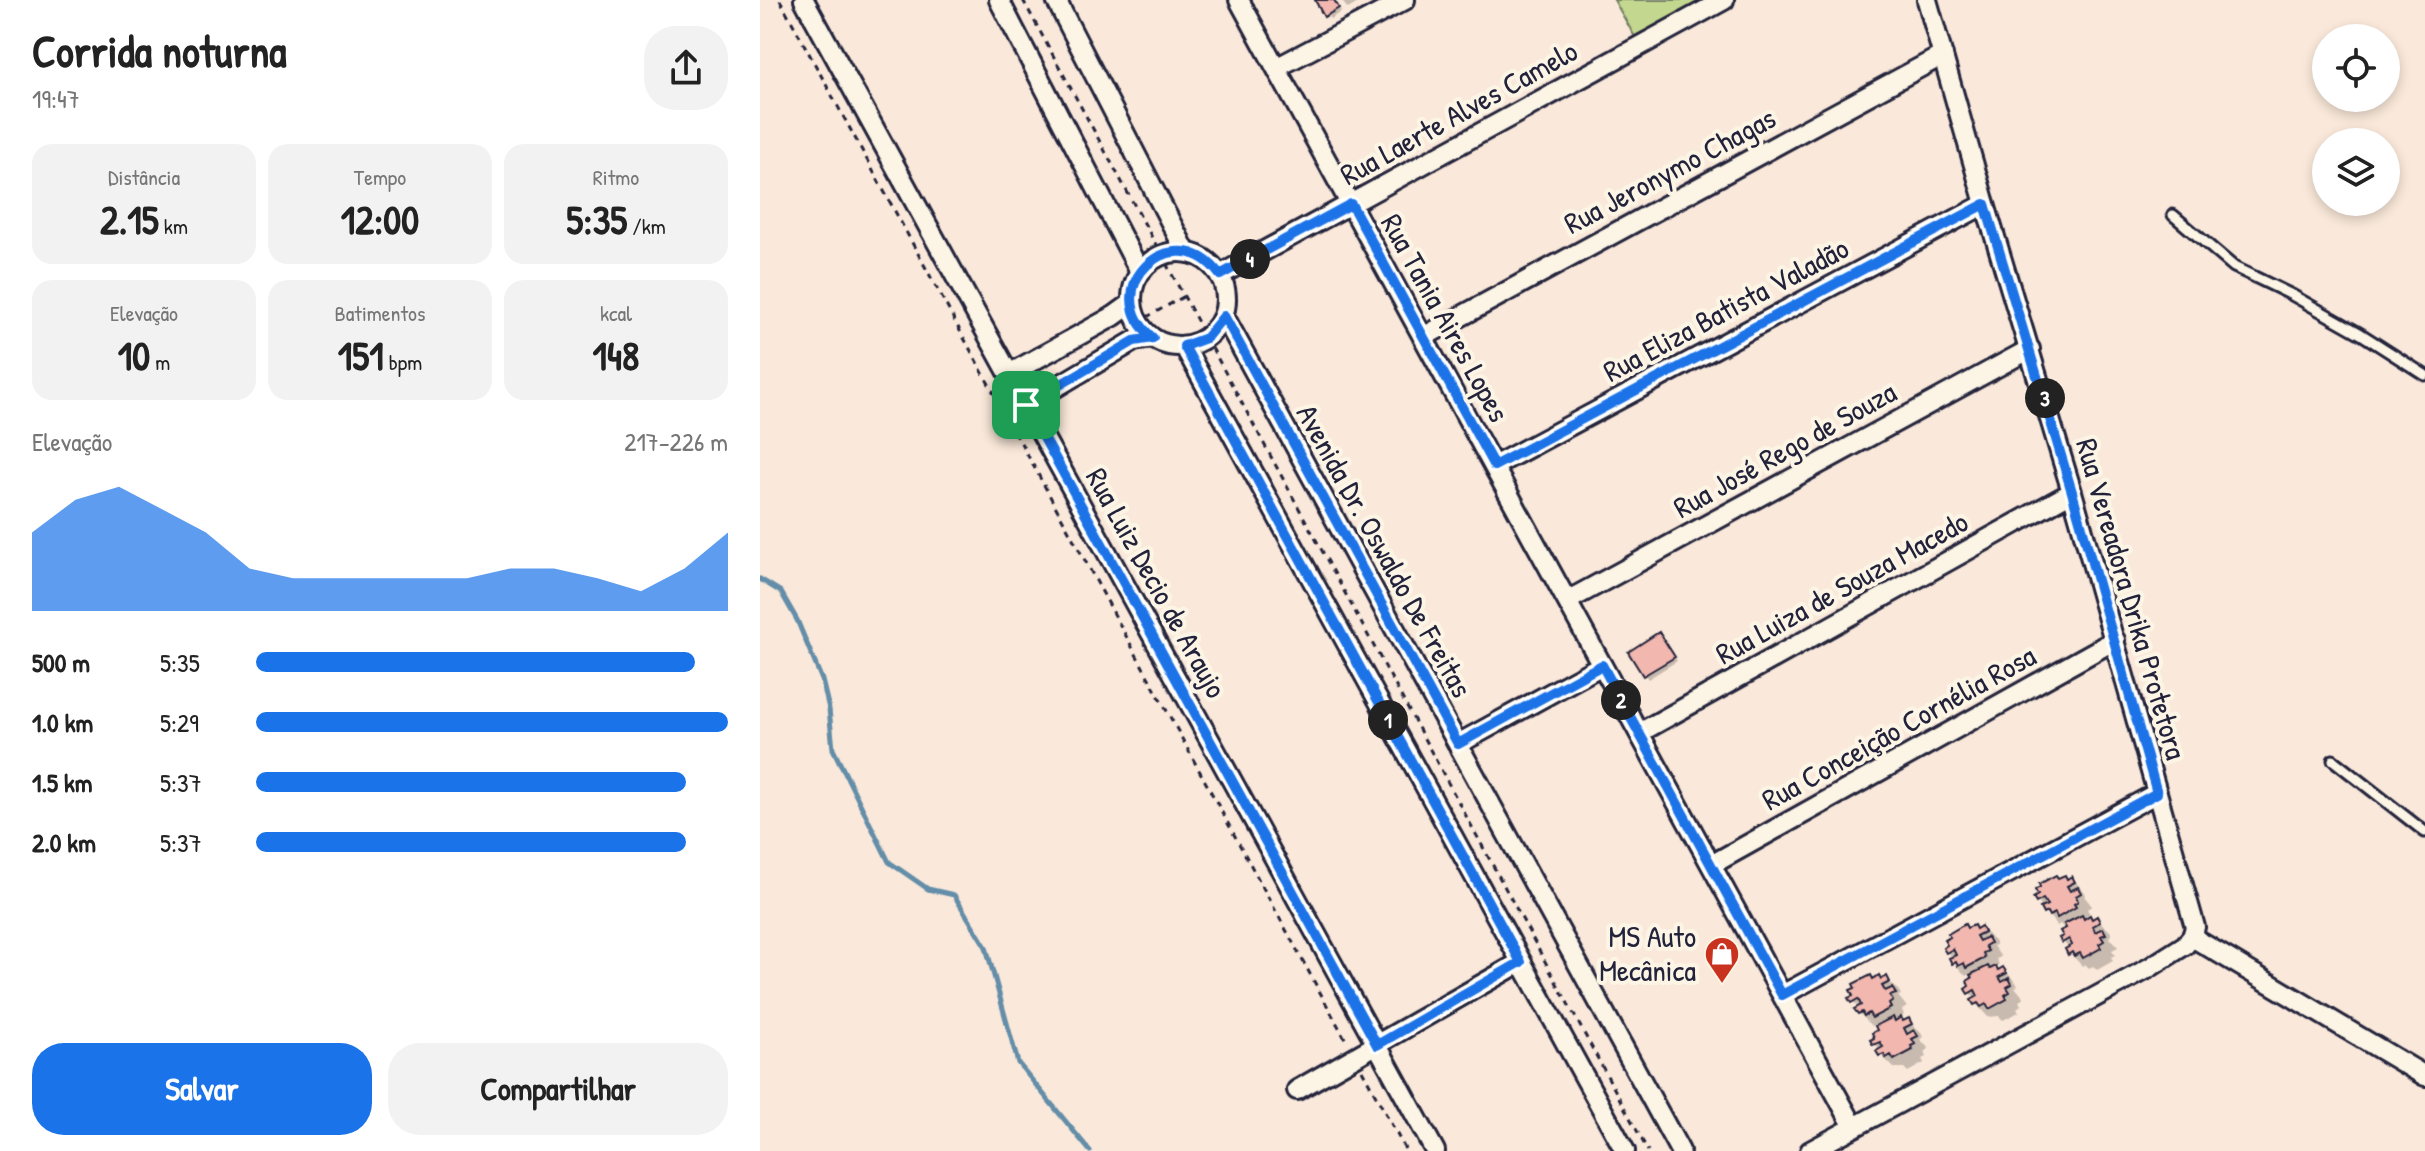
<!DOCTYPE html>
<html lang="pt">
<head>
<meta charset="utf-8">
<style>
	:root { --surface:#fff; --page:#f2f2f2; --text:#222; --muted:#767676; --accent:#1a73e8 }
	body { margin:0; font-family:"Patrick Hand",sans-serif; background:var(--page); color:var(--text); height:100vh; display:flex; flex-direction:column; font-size:30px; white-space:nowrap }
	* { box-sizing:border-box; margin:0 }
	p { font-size:26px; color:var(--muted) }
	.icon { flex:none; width:44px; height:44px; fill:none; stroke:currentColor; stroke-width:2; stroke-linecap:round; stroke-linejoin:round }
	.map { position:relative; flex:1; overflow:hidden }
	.details { display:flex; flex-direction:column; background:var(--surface); width:760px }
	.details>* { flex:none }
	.tools { position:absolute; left:1552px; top:24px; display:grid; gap:16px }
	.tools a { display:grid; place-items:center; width:88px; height:88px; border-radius:50%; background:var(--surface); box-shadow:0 4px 12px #0003; font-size:40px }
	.pin { position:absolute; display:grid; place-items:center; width:68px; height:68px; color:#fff; margin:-34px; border-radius:16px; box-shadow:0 4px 12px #0006 }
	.km { position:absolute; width:40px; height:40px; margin:-20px; border-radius:50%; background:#222; color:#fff; font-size:22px; line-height:40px; text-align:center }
	.round { display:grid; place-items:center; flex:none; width:84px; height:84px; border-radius:32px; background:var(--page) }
	.summary { display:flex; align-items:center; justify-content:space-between; height:136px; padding:0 32px }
	h1 { font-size:44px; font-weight:700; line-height:60px }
	.stats { display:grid; grid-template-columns:repeat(3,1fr); gap:12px; height:136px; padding:8px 32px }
	.stats div { display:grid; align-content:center; border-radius:20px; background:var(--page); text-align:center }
	.stats b { font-size:40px; font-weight:700 }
	.stats small { font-size:22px; font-weight:400 }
	.stats p { font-size:22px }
	.chart { height:224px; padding:16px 32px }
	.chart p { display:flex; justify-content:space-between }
	.chart svg { width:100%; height:144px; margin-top:8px; fill:var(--accent); opacity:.7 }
	.cta { display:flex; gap:16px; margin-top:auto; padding:16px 32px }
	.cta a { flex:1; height:92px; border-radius:32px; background:var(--accent); color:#fff; font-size:32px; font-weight:700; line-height:92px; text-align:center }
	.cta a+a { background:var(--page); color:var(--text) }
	ul { padding:0 32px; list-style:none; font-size:26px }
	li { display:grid; grid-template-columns:128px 96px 1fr; align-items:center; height:60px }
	li i { height:20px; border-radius:10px; background:var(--accent) }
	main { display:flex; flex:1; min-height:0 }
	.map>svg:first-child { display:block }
	.green { fill:#c3d88e; stroke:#727d64; stroke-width:2 }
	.shadow { fill:#0003 }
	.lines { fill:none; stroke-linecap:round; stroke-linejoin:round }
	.stream { stroke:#638da8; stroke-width:5 }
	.building { fill:#f2b7ae; stroke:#22223b; stroke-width:2 }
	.service-casing { stroke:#22223b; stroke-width:15 }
	.minor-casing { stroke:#22223b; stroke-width:24 }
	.path { stroke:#22223b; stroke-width:3; stroke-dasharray:6 6; stroke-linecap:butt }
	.service { stroke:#fcf5e5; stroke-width:9 }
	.minor { stroke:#fcf5e5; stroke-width:18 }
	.route-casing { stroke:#fff; stroke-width:16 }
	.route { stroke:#1a73e8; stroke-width:10 }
	.labels { text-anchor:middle; stroke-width:8; stroke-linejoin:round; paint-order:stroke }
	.street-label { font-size:30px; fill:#22223b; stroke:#fcf5e5 }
	.poi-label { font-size:30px; fill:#22223b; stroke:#fcf5e5; text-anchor:end }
</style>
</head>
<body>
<main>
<section class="details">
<div class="summary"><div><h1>Corrida noturna</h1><p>19:47</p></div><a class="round"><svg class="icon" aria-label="share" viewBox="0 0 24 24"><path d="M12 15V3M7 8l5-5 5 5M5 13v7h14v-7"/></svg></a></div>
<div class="stats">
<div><p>Distância</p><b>2.15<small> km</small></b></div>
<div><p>Tempo</p><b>12:00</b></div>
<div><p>Ritmo</p><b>5:35<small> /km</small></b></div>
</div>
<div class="stats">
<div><p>Elevação</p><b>10<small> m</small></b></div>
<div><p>Batimentos</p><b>151<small> bpm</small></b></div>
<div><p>kcal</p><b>148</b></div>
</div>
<div class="chart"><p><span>Elevação</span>217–226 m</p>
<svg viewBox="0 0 160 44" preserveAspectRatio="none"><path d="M0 44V20L10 10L20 6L30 13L40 20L50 31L60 34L70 34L80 34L90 34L100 34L110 31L120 31L130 34L140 38L150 31L160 20V44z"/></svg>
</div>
<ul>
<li><b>500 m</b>5:35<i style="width:93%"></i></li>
<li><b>1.0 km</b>5:29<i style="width:100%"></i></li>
<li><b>1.5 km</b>5:37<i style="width:91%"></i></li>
<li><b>2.0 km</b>5:37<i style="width:91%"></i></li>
</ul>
<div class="cta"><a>Salvar</a><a>Compartilhar</a></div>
</section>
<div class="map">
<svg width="1665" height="1151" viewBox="0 0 1665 1151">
	<rect width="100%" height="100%" fill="#fae9da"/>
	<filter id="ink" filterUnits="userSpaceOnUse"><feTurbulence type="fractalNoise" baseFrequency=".0125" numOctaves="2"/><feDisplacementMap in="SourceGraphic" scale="16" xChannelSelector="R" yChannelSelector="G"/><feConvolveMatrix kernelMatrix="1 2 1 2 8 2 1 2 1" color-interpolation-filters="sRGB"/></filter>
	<g filter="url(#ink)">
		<path class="green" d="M854,0h110l-84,46z"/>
		<path class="shadow" d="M557,0h12l8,4 4,8 -11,7z
			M581,0h22l-15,9z
			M902,638l15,23 -29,18 -18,-27z
			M1312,878l12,13 2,4 -2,1 8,10 -5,3 3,5 -3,2 6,5 4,-2 13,12 2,4 -3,2 9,10 -6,3 3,5 -4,2 2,4 -16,9 -4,-4 -4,2 -4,-4 -3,2 -12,-13v-4l-7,-7 3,-12 -6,-6 -3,2 -19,-24 21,-22z
			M1221,928l13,13 2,4 -3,1 8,11 -5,2 3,5 -5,3 5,5 4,-3 13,13 2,4 -3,1 9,11 -5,3 2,4 -4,3 2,4 -16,8 -4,-4 -11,1 -12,-13v-5l-6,-6 5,-14 -6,-5 -3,2 -12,-13v-5l-7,-6 21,-22z
			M1126,979l13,12 2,4 -3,1 9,11 -5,3 2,5 -4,2 2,4h6l13,12 2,4 -3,2 9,10 -5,3 2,5 -4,2 2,4 -16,9 -4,-4h-10l-13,-13 -2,-3 2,-2 -6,-6 5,-13 -2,-3 -3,-4 -3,2 -13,-13v-5l-8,-9 23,-18z"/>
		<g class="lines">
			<path class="stream" d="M0,579l21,13 16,28 25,60 7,29 4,40 56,113 39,27 26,6 32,52 32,116 72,88"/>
		</g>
		<path class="building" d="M555,0h19l5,8 -15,9z
			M899,632l16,25 -32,19 -15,-24z
			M1296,875l2,3 7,-3 2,4 5,-3 3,6 -8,4 3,5 8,-4 3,6 -5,3 2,5 -4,3 2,3 -19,11 -2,-5 -6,3 -2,-4 -4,2 -3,-6 7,-3 -4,-6 -7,4 -3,-5 5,-3 -3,-5 5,-3 -1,-3z
			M1322,915l2,4 6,-4 2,4 5,-3 3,6 -7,4 2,6 8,-4 3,6 -5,2 3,5 -5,3 2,4 -18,10 -3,-5 -6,3 -2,-4 -4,3 -3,-6 7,-4 -3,-6 -7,4 -3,-5 4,-2 -3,-5 6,-3 -2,-4z
			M1205,924l2,4 7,-3 2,4 5,-3 3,6 -8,4 3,5 8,-4 3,6 -5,3 3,5 -5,2 2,5 -19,10 -2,-5 -6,3 -2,-4 -4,2 -3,-6 7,-3 -3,-6 -7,4 -3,-5 4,-3 -3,-5 6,-3 -2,-3z
			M1228,966l2,3 6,-3 2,4 5,-3 4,6 -8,4 3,5 7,-4 3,6 -5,3 3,5 -5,3 2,4 -18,10 -3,-5 -5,3 -3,-4 -4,2 -3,-5 7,-4 -3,-6 -7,4 -3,-5 4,-3 -2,-5 5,-3 -2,-3z
			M1111,975l2,4 6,-4 2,4 6,-3 3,6 -8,4 3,5 7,-3 4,6 -6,2 3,5 -4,3 2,4 -19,10 -3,-5 -5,3 -2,-4 -4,2 -4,-5 7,-4 -3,-6 -7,4 -3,-5 5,-2 -3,-6 5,-2 -2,-4z
			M1133,1017l2,4 6,-4 2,4 6,-3 3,6 -8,4 3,6 7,-4 4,6 -6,3 3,5 -4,2 2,4 -19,10 -3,-5 -5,3 -2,-4 -5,2 -3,-5 7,-4 -3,-5 -7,3 -3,-5 4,-2 -2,-5 5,-3 -2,-4z"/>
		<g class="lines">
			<defs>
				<path id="service" d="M1413,215l61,52 58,28 69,39 64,41
					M1573,760l92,72"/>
				<path id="minor" d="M44,0l631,1151
					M239,0l141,272
					M296,0l130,252
					M479,0l615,1127
					M1167,0l58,204 87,288 123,435 -3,10
					M516,68l129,-68
					M372 299a47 47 0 1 1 94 0a47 47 0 1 1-94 0Z
					M460,275l504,-275
					M464,316l456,835
					M663,337l520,-282
					M424,346l441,805
					M249,374l105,-58 18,-13
					M266,405l108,-64 19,-3
					M734,466l491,-262
					M807,601l463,-252
					M879,733l433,-241
					M698,744l144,-79
					M951,865l404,-225
					M1432,937l233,139
					M1022,995l375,-202
					M537,1090l224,-128
					M1050,1151l339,-183 36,-23 7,-8"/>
			</defs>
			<use href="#service" class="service-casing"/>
			<use href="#minor" class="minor-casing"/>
			<path class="path" d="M20,0l567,1042
				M263,0l625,1151
				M376,323l47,-26
				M602,1070l44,81"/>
			<use href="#service" class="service"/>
			<use href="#minor" class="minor"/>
		</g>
	</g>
	<g class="lines" filter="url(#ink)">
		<defs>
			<path id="route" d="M591,204l143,262 491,-262 87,288 85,301 -375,202 -180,-330 -144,79 -234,-428 -18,22 -22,8 337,616 -144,83 -351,-640 108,-64 19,-3c-59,-49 21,-125 67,-63z"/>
		</defs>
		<use href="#route" class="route-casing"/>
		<use href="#route" class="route"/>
	</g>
	<defs>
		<symbol id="shop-pin" viewBox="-11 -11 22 30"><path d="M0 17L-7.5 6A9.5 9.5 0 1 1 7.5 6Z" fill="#c8321e" stroke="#fcf5e5"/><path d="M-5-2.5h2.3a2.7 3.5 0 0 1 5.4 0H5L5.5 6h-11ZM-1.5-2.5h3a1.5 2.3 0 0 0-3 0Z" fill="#fff"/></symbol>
	</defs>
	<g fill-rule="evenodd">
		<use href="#shop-pin" x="942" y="934" width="40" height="54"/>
	</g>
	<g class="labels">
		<g class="street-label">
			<text transform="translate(699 113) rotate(-29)" y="10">Rua Laerte Alves Camelo</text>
			<text transform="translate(910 171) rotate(-28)" y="10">Rua Jeronymo Chagas</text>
			<text transform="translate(966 310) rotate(-28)" y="10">Rua Eliza Batista Valadão</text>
			<text transform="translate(685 318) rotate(61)" y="10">Rua Tania Aires Lopes</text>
			<text transform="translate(1025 450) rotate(-29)" y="10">Rua José Rego de Souza</text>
			<text transform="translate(624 551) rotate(61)" y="10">Avenida Dr. Oswaldo De Freitas</text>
			<text transform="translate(396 583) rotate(61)" y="10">Rua Luiz Decio de Araujo</text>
			<text transform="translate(1082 588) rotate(-29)" y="10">Rua Luiza de Souza Macedo</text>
			<text transform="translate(1371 599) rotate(74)" y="10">Rua Vereadora Drika Protetora</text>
			<text transform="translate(1139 728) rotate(-29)" y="10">Rua Conceição Cornélia Rosa</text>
		</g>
		<g class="poi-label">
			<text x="936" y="947">MS Auto<tspan x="936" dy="34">Mecânica</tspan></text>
		</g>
	</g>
</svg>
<div class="tools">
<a><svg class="icon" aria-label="locate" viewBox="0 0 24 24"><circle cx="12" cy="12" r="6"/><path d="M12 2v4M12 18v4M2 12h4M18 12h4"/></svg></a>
<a><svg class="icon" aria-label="layers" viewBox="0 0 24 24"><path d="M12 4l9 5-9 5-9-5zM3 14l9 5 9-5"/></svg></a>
</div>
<div class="pin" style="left:266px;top:405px;background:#1e9e55"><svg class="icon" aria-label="arrive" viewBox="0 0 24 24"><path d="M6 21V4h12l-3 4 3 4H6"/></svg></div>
<b class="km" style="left:628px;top:720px">1</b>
<b class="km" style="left:861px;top:700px">2</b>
<b class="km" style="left:1285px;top:398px">3</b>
<b class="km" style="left:490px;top:259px">4</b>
</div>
</main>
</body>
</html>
